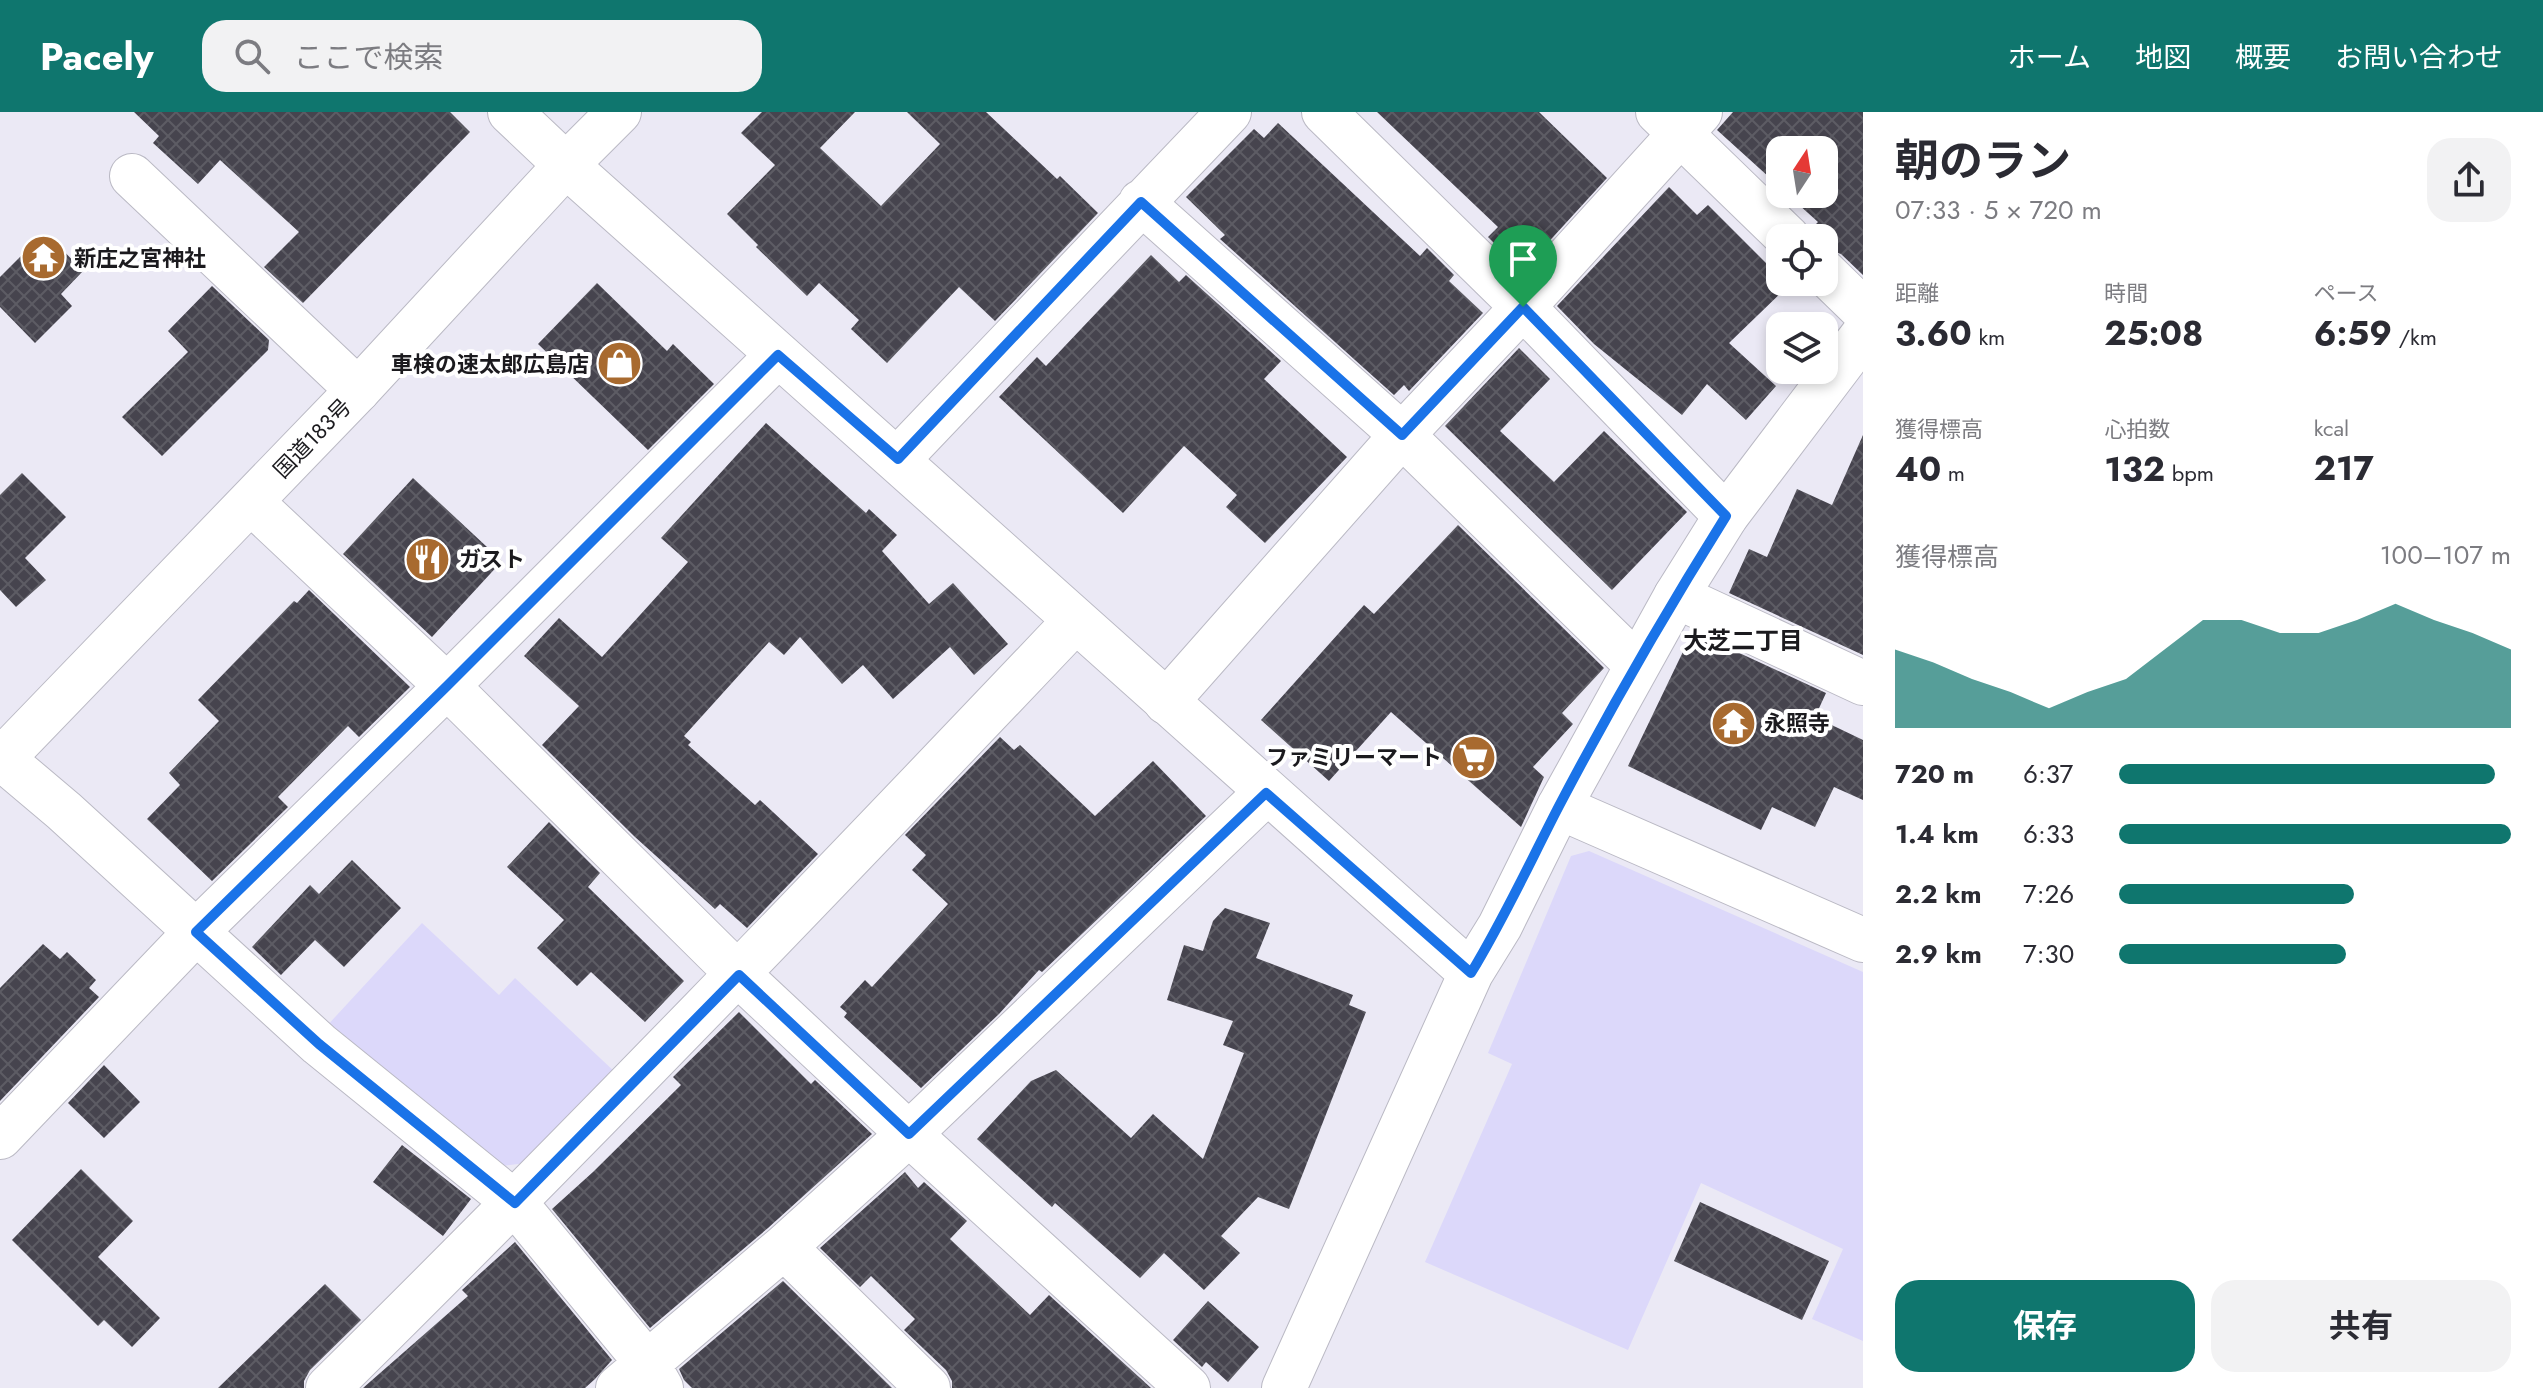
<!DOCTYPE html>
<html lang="ja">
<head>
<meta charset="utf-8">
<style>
	:root { --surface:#fff; --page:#f2f2f3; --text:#2b2b33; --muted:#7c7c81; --accent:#0f766e }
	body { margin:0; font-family:Jost,"Noto Sans JP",sans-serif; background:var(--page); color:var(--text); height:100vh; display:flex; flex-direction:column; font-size:30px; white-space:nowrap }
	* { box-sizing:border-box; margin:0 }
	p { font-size:26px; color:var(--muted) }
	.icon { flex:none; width:44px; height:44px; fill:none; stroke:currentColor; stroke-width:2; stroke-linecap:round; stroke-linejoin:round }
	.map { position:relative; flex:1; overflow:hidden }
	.drawer { display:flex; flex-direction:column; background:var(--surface); width:680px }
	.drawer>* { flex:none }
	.needle { width:52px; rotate:12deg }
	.tools { position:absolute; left:1766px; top:24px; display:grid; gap:16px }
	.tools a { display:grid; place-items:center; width:72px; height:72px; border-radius:16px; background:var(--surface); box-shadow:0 4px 12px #0003; font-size:40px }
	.pin { position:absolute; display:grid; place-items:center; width:68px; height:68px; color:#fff; margin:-82px -34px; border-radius:50% 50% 50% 0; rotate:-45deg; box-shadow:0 0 8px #0007 }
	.pin .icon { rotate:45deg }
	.round { display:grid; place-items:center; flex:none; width:84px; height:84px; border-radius:24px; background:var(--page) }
	.head { display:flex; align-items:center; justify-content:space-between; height:136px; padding:0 32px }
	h1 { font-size:44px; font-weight:700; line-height:60px }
	.figures { display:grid; grid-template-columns:repeat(3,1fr); gap:12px; height:136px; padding:8px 32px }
	.figures div { display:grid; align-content:center }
	.figures b { font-size:34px; font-weight:700 }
	.figures small { font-size:22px; font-weight:400 }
	.figures p { font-size:22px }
	.chart { height:224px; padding:16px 32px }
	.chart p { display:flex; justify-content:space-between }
	.chart svg { width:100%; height:144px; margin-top:8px; fill:var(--accent); opacity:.7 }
	.cta { display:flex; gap:16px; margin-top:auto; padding:16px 32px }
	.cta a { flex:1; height:92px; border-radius:24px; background:var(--accent); color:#fff; font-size:32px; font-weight:700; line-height:92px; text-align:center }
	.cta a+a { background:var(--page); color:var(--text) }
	ul { padding:0 32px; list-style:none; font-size:26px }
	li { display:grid; grid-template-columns:128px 96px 1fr; align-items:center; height:60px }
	li i { height:20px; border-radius:10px; background:var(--accent) }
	header { display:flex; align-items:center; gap:48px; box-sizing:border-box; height:112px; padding:0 40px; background:var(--accent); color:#fff }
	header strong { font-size:38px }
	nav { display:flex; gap:44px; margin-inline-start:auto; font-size:28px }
	.search { width:560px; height:72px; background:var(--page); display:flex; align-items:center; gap:20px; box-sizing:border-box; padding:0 28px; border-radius:24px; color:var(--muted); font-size:30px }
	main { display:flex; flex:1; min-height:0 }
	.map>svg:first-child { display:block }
	.green { fill:#dcd8fa }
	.building { fill:url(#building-cross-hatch) }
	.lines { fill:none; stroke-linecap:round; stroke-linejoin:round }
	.minor-casing { stroke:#bab9c4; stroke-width:46 }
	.tertiary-casing { stroke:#bab9c4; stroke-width:46 }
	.trunk-casing { stroke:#bab9c4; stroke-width:46 }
	.minor { stroke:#fff; stroke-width:44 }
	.tertiary { stroke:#fff; stroke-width:44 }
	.trunk { stroke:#fff; stroke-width:44 }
	.route-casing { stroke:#fff; stroke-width:16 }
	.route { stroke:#1a73e8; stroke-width:10 }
	.labels { text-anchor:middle; stroke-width:8; stroke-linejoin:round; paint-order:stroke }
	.poi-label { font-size:22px; font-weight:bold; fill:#1b1a1e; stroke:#fff; text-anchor:start }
	.street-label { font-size:22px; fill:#1b1a1e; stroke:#fff }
	.neighbourhood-label { font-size:24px; font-weight:bold; fill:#1b1a1e; stroke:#fff }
</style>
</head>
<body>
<header>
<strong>Pacely</strong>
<div class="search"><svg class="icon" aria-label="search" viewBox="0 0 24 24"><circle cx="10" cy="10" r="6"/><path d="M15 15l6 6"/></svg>ここで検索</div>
<nav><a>ホーム</a><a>地図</a><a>概要</a><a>お問い合わせ</a></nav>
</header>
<main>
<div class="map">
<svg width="1863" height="1276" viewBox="0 0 1863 1276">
	<defs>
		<pattern id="building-cross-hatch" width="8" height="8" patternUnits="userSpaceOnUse" patternTransform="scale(2)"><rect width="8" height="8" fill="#46444e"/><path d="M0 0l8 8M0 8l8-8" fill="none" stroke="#5d5c64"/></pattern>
	</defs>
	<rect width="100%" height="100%" fill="#ebe9f5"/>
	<path class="green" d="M1589,739l274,121v369l-51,-22 31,-70 -142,-66 -73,167 -203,-88 87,-198 -24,-11 83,-197z
		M422,811l77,72 16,-17 102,96 -91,89 -24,3 -178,-137z"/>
	<path class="building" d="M134,0h316l20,20 -167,171 -39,-36 35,-35 -79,-72 -22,24 -45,-41 6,-7z
		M762,0h93l-35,36 61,58 59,-62 -33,-32h79l71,67 3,-3 38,37 -103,108 -36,-34 -72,76 -36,-34 8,-9 -40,-37 -12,13 -51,-49 2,-2 -31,-31 48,-49 -34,-32z
		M1377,0h162l68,66 -85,93 -34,-34 10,-10z
		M1733,0h130v163l-22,-21 -17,-6v-10h-12l-1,-9 7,-7 -31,-28h37v-44h-44v37l-63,-57z
		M1278,11l142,133 7,-8 27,27 -5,6 34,32 -74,78 -5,-6 -10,10 -174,-156 5,-4 -39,-38 68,-68 10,9z
		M1669,75l28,28 11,-10 72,72v5l9,3 -60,58 47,43 -30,34 -39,-36 -25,31 -88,-71 -37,-38z
		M55,130l28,29 -22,23 11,12 -37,37 -35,-36v-30l22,-22 10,10z
		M1151,143l28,27 7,-7 95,86 -17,18 83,78 -82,86 -39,-36 11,-12 -53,-49 -61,67 -124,-116 38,-40 9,9z
		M597,171l70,68 6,-7 41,40 -66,66 -110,-106z
		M212,174l57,54 -1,10 -106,106 -40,-39 66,-65 -20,-21z
		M1519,236l31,31 -50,52 54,51 50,-51 83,81 -75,78 -167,-164z
		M766,311l100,90 3,-4 28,26 -15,16 47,53 24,-21 55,61 -34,31 -24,-28 -57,52 -30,-34 -21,19 -42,-47 -16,18 -15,-13 -85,94 7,6 -3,3 67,60 5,-5 58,54 -71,74 -27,-24 -5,5 -80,-72 -93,-92 37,-39 -55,-50 35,-38 43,39 86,-95 -27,-24z
		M1863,323v220l-134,-62 20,-44 18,8 30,-68 35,16z
		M22,361l44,44 -41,41 21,22 -30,27 -16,-17v-95z
		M413,366l89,83 -70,76 -89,-83z
		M1458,413l146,143 -42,45 11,11 -40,43 11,10 -23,50 -130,-115 -62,69 -68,-61 103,-115 10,9z
		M309,478l101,97 -51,50 -11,-11 -70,71 10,10 -76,74 -65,-62 33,-34 -11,-12 50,-52 -21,-21 96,-99 3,2z
		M1692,521l16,8 1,-2 117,54 -11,24 48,23v60l-29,-13 -19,40 -43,-20 -11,23 -133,-64z
		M1000,625l14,13 6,-5 75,71 58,-55 53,55 -164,156 -3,-2 -40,44 -78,74 -77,-71 3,-4 -7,-6 25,-27 7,7 76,-83 -36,-34 14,-15 -21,-20z
		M549,710l51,51 -12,14 96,94 -39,41 -54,-50 -14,14 -40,-38 27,-28 -57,-53z
		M352,748l49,48 -57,59 -29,-27 -34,35 -29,-28 58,-62 9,9z
		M1225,796l45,15 -14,35 97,37 -4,10 17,7 -77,197 -31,-12 -37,39 19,17 -36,37 -40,-37 -24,25 -85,-75 -3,4 -75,-68 54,-58 25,-11 75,68 22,-24 50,45 41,-106 -21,-8 10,-24 -66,-21 17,-55 19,6 10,-30z
		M43,832l17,15 7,-7 29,28 -7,8 10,9 -99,104v-113z
		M739,900l72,72 4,-4 57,54 -104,94 -118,100 -98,-119 41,-37 88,-87 -8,-8z
		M104,953l36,37 -36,36 -36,-35z
		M402,1033l69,54 -28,37 -70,-54z
		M81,1057l52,52 -35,36 62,61 -28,29 -28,-27 -6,6 -86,-86z
		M905,1060l13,16 6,-6 43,39 -17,18 80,76 19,-20 102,93h-199v-7l-6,-11 -42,-40 11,-11 -44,-43 -11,11 -40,-39z
		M1700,1090l129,59 -27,59 -128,-59z
		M515,1130l97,118 -17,19 -10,9h-222l105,-92 -6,-6z
		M783,1169l109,107h-200l-8,-8 -5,-11z
		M325,1172l36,36 -51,50 -6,11v7h-86z
		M1208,1189l51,46 -31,35 -22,-20 -4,5 -29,-27z"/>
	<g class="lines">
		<defs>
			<path id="minor" d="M510,0l56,53
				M1324,0l199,195 203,209
				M1658,0l130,126
				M132,64l226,214
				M1141,90l261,233 234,229
				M1824,160l39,38
				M898,347l331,-347
				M251,390l196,184 292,289 170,159 279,254
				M1676,484l187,87
				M1166,590l236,-267 121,-128 177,-195
				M0,645l64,54 255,233 196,159 132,160 14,25
				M1559,695l304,133
				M0,1025l196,-205 251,-246 331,-331
				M784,1135l144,141
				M328,1276c254,-251 501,-508 747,-767
				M618,1276l166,-141 125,-113 357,-341"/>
			<path id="tertiary" d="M566,53l905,808
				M1284,1276l187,-415 29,-47 59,-119 117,-211 50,-80 137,-181"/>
			<path id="trunk" d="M0,649l358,-371 208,-225 53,-53"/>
		</defs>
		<use href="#minor" class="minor-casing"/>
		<use href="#tertiary" class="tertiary-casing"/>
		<use href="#trunk" class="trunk-casing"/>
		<use href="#minor" class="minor"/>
		<use href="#tertiary" class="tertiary"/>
		<use href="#trunk" class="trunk"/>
	</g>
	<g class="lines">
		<defs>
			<path id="route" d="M1141,90l261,233 121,-128 203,209c-59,94 -115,191 -167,290 -29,56 -55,113 -88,167l-205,-180 -357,341 -170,-159 -224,228 -196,-159 -123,-112 251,-246 331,-331 120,104z"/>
		</defs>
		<use href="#route" class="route-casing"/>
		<use href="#route" class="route"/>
	</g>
	<defs>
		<symbol id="temple-disc" viewBox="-11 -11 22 22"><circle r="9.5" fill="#a86a2f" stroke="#fff"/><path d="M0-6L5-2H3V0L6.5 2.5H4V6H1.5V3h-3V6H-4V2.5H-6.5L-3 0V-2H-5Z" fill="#fff"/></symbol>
		<symbol id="shop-disc" viewBox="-11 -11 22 22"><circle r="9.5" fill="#a86a2f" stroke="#fff"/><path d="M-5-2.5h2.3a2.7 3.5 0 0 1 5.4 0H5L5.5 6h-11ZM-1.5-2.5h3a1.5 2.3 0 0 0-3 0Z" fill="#fff"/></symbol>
		<symbol id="restaurant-disc" viewBox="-11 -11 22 22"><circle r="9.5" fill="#a86a2f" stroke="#fff"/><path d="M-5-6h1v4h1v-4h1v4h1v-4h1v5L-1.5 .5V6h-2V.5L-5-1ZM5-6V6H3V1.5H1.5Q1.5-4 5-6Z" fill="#fff"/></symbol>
		<symbol id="supermarket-disc" viewBox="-11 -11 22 22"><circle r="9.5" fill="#a86a2f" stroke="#fff"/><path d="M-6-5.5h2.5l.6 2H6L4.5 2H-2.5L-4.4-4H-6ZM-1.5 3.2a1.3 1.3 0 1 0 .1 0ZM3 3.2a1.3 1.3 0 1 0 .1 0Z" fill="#fff"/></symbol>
	</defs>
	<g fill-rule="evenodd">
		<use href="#temple-disc" x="18" y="120" width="51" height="51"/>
		<use href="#shop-disc" x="594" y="226" width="51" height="51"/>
		<use href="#restaurant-disc" x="402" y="422" width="51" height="51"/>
		<use href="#temple-disc" x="1708" y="586" width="51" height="51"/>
		<use href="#supermarket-disc" x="1448" y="620" width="51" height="51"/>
	</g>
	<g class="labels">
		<g class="poi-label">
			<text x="74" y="154">新庄之宮神社</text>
			<text x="589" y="260" text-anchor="end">車検の速太郎広島店</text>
			<text x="459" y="455">ガスト</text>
			<text x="1764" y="619">永照寺</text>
			<text x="1442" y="653" text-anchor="end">ファミリーマート</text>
		</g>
		<g class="street-label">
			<text transform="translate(312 326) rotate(-46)" y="8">国道183号</text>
		</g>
		<g class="neighbourhood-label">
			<text x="1743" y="537">大芝二丁目</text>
		</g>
	</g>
</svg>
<div class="tools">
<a><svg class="needle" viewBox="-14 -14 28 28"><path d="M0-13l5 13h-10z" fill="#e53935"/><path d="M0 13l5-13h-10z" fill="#7c7c81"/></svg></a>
<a><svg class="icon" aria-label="locate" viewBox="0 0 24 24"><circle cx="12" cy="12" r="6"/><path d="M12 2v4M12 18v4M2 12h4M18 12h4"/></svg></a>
<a><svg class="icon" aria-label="layers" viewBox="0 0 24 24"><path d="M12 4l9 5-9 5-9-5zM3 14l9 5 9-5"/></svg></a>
</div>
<div class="pin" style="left:1523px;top:195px;background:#1e9e55"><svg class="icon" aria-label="arrive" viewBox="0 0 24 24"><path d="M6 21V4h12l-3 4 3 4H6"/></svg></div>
</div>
<section class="drawer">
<div class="head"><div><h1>朝のラン</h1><p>07:33 · 5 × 720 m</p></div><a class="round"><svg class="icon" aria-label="share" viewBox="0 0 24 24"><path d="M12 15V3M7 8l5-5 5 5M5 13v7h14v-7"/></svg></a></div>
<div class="figures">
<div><p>距離</p><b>3.60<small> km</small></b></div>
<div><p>時間</p><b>25:08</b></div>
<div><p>ペース</p><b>6:59<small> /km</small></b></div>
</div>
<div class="figures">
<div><p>獲得標高</p><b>40<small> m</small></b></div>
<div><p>心拍数</p><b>132<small> bpm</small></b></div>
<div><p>kcal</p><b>217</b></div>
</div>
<div class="chart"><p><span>獲得標高</span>100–107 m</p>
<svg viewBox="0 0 160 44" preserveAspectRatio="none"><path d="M0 44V20L10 24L20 29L30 33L40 38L50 33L60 29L70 20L80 11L90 11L100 15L110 15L120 11L130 6L140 11L150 15L160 20V44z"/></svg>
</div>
<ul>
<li><b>720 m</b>6:37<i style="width:96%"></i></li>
<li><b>1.4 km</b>6:33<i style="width:100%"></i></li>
<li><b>2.2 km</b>7:26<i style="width:60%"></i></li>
<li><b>2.9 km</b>7:30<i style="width:58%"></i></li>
</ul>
<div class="cta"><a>保存</a><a>共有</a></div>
</section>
</main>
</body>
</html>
